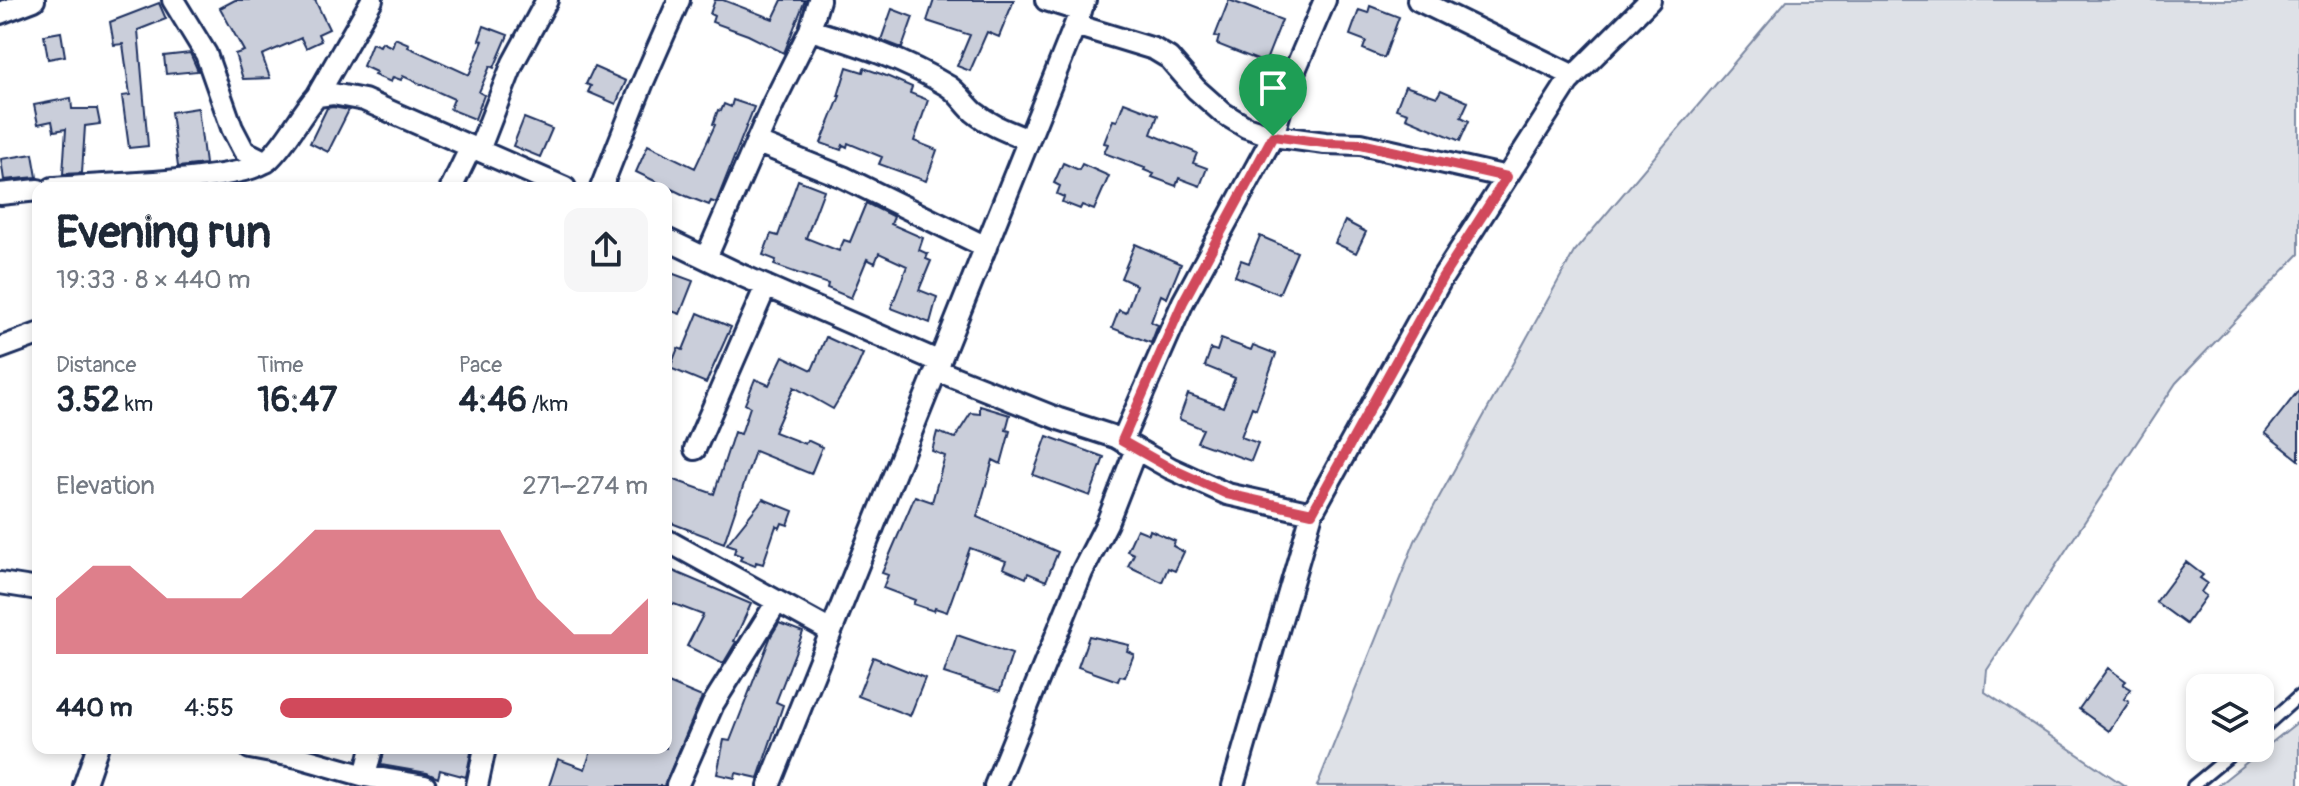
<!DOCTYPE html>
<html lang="en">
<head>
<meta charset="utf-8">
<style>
	:root { --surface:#fff; --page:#f6f6f7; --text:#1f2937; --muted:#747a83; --accent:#d1495b }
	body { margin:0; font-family:Pangolin,sans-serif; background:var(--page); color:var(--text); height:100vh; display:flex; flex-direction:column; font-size:30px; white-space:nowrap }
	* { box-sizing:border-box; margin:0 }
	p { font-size:26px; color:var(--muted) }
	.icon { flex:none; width:44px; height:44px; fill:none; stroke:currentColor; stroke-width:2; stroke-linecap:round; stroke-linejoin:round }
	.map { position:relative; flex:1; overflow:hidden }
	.side { position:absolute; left:32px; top:182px; width:640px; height:572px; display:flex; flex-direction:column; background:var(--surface); border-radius:16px; box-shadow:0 4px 12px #0003 }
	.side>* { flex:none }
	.controls { position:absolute; left:2186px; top:674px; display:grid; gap:16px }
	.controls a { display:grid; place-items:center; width:88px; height:88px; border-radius:16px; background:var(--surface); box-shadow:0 4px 12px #0003; font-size:40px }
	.pin { position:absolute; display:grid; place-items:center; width:68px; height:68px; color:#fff; margin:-82px -34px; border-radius:50% 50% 50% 0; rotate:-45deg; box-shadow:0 0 8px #0007 }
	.pin .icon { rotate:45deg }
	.round { display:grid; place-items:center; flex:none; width:84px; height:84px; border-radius:16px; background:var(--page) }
	.head { display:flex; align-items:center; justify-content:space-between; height:136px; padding:0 24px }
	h1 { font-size:44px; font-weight:700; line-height:60px }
	.stats { display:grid; grid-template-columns:repeat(3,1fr); gap:12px; height:136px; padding:8px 24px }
	.stats div { display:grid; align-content:center }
	.stats b { font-size:34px; font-weight:700 }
	.stats small { font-size:22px; font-weight:400 }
	.stats p { font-size:22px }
	.chart { height:224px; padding:16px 24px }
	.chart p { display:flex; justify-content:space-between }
	.chart svg { width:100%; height:144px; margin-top:8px; fill:var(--accent); opacity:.7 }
	ul { padding:0 24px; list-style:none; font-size:26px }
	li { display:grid; grid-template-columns:128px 96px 1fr; align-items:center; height:60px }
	li i { height:20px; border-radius:10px; background:var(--accent) }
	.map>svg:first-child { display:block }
	.green { fill:#dee1e7; stroke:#7c88a2; stroke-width:2 }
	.building { fill:#caceda; stroke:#1b2f5e; stroke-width:2 }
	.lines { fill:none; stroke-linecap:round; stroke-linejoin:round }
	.lane-casing { stroke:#1b2f5e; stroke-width:16 }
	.street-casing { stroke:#1b2f5e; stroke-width:26 }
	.lane { stroke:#fff; stroke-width:10 }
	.street { stroke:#fff; stroke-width:20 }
	.route-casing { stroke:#fff; stroke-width:16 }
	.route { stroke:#d1495b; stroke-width:10 }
</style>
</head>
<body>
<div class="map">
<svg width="2299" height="786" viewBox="0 0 2299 786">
	<rect width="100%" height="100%" fill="#fff"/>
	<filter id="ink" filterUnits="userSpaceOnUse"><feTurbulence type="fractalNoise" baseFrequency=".0125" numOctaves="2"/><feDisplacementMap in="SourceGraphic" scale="16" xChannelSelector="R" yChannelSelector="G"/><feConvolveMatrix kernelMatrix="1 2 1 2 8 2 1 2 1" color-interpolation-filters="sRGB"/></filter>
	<g filter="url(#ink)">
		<path class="green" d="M1787,0h512v254l-123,129 -189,287 -2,22 140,94h-808l98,-245 159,-289z
			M2299,721v65h-82z"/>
		<path class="building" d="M235,0h80l14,29 -11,5 3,7 -15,7 -5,-10 -39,17 8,23 -27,1 -8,-25 9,-3 -24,-43z
			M715,0h8l50,19 9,-19h23l-21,53 -36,-18 -36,-13 2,-6 -4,-2z
			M934,0h80l-15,37 -12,-5 -17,39 -13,-5 13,-31 -43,-14z
			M1229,0l53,20 -17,43 -48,-19 2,-7 -4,-1z
			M159,3l7,16 -28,11 10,116 -19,2 -7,-52 8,-1 -7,-51 -9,1 -4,-23z
			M1370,6l29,11 -15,41 -21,-9 3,-8 -16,-6 9,-25 9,3z
			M892,9l21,8 -11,31 -21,-8z
			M484,26l24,9 -14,33 -4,-2 -11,26 5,3 -9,24 -25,-10 4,-10 -51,-23 -2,4 -8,-3 -2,5 -17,-7 2,-3 -13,-6 9,-23 8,3 2,-4 10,5 3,-9 14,6 -1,3 61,28 14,-34 -4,-1z
			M61,32l4,24 -17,3 -4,-24z
			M190,53l8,18 -32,3 -2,-18z
			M594,67l32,14 -10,23 -28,-12 3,-6 -5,-2z
			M847,67l16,5 1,-4 20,7 28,12 -2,6 18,7 -14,41 23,9 -11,31 -47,-17 3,-7 -34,-14 -1,4 -4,-2 -2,5 -20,-7 19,-47h-2z
			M1405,86l32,11 4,-7 27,12 -7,15 8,4 -9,20 -54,-23 2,-5 -12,-4z
			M71,98l1,11h25l3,15 -15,2 -3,47 -19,1 3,-45 -12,2 -2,-10 -14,3 -4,-19z
			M733,100l21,7 -38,96 -5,-2 -2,4 -23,-9 -50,-24 12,-27 47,23 20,-43 -2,-1 5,-14 3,1 3,-7 7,3z
			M1124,102l34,13 -7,19 46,19 -4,10 14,5 -7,18 -21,-8 -3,8 -24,-9 2,-3 -10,-4 1,-2 -41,-15 4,-9 -4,-1 9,-23 4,1z
			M333,107l16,3 -21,42 -18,-9 17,-35z
			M198,108l7,56 -27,3 -7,-55z
			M524,118l28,11 -12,28 -27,-11z
			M33,154l4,23 -33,3 -3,-21z
			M1063,163l16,7 3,-6 27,12 -15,34 -12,-5 -2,4 -18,-7 2,-5 -7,-3 3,-8 -6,-3z
			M798,180l26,10 -18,48 33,13 5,-11 6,2 16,-39 28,14 -3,7 32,14 -4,12 9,4 -2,5 5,2 -12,29 18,7 -7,26 -39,-15 16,-42 -28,-13 -4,10 -8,-4 -16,39 -24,-10 1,-4 -54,-19 2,-5 -13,-5 8,-21 7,2z
			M1345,221l21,11 -10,21 -21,-10z
			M1260,236l37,16 -18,42 -44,-18 6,-16 8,3z
			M1135,244l46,20 -14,34 -6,-3 -10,27 7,3 -7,18 -39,-15 7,-18 7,3 10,-28 -15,-7z
			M671,273l22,8 -13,33 -14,-5v-22z
			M698,313l33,14 -25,56 -36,-15 8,-20 5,2z
			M826,337l37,17 -8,18 -22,37 -39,-22 -20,45 31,12 2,-4 15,7 -11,27 -56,-23 -31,92 -58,-22v-44l48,17 20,-62 7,2 9,-27 -5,-3 10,-25 14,6 14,-29 29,14z
			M1221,339l30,11 2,-5 23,9 -20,55 -4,-2 -11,30 17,6 -7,18 -54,-19 6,-13 -24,-10 9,-25 35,13 12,-29 -30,-12 6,-17 6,2z
			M2299,390v70l-34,-27z
			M980,406l30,9 -4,15 4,1 -9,33 -8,-4 -16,57 81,35 -12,29 -18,-8 -2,5 -23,-10 3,-7 -36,-13 -23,64 -12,-4 -1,3 -21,-7 2,-4 -32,-12 5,-13 -6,-2 33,-77 17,6 13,-46 -13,-5 5,-19 18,6 16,-25 9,1z
			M1047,436l57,21 -14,39 -57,-21z
			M763,499l30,12 -5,14 -6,-2 -2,5 -4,-2 -13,38 -7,-2 -1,4 -15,-6 2,-4 -8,-3 2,-6 -9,-3z
			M1137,529l12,5 1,-4 25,11 -2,5 11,6 -9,19 -7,-3 -6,14 -34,-16 6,-12 -7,-3z
			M2186,562l17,13 -3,3 7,5 -6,9 5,4 -20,28 -30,-22z
			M666,568l85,36 -17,37 2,1 -13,22 -36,-18 16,-31 -37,-14z
			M779,623l24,9 -27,70 7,3 -25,73 -22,-5 -1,5 -18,-4 7,-34 6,1 41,-105z
			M957,635l55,19 -12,37 -56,-18z
			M1089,636l40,9 -2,6 7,3 -9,23 -5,-1 -2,5 -40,-14z
			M873,657l52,21 -15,38 -52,-20z
			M2108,668l18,13 -3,3 8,5 -7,10 5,3 -20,29 -30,-22z
			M666,682l36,15 -38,89h-115l9,-27 27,10 7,-21h74z
			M385,748h87l-6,29 -26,-7 -2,8 -11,-5 -46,-8z"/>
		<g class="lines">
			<defs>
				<path id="lane" d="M2260,731l39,-35
					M2193,786l46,-38"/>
				<path id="street" d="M173,0l33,54 26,74 12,23 22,11
					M1046,0l35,11
					M1418,0l156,76
					M0,13l34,-13
					M1075,25l79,24 15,9 27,31 27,24 23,14 27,9 52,7 36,1 146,33
					M810,30c48,14 95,30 138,56 11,7 17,18 26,26 17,14 35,20 55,28
					M317,96l55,-96
					M758,143l85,34 143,70
					M479,150l34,-87 34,-63
					M53,188c40,-4 189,-5 215,-28 19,-17 31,-44 49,-64l16,-2 31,6 201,88
					M451,188l20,-41
					M601,188l42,-106 36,-82
					M0,194l38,-4
					M666,239l77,37 197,86
					M706,258l67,-154 37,-74 9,-30
					M0,348l38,-14
					M936,370l123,49 56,18 55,31 57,26 85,19
					M1122,441l61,-139 90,-166 13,-45 39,-91
					M695,449l71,-163
					M666,540l165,91
					M0,583l38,6
					M250,748l48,9 67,19 60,10
					M365,776l7,-28
					M84,786l13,-38
					M477,786l8,-38
					M677,786l36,-82 64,-102
					M769,786l316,-786
					M995,786l87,-214 25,-49 29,-74
					M1233,786l79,-273 130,-235 126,-196 82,-82"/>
			</defs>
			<use href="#lane" class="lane-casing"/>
			<use href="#street" class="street-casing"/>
			<use href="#lane" class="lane"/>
			<use href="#street" class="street"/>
		</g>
	</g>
	<g class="lines" filter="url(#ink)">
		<defs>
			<path id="route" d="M1273,136l52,7 36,1 146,33 -65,101 -130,235 -85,-19 -57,-26 -48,-27 61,-139z"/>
		</defs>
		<use href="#route" class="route-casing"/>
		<use href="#route" class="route"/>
	</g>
</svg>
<div class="controls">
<a><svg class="icon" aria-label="layers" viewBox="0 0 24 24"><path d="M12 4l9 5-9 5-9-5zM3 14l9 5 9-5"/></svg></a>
</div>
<div class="pin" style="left:1273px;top:136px;background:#1e9e55"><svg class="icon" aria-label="arrive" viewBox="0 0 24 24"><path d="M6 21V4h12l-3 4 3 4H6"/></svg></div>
<section class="side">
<div class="head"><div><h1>Evening run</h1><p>19:33 · 8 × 440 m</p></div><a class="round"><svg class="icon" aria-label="share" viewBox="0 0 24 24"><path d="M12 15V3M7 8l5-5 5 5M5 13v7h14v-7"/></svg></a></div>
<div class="stats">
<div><p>Distance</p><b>3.52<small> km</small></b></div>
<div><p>Time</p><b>16:47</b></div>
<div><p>Pace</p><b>4:46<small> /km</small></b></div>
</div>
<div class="chart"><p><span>Elevation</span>271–274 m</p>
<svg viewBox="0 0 160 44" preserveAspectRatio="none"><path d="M0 44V27L10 17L20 17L30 27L40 27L50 27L60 17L70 6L80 6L90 6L100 6L110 6L120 6L130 27L140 38L150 38L160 27V44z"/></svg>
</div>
<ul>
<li><b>440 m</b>4:55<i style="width:63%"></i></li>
</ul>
</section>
</div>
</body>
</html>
